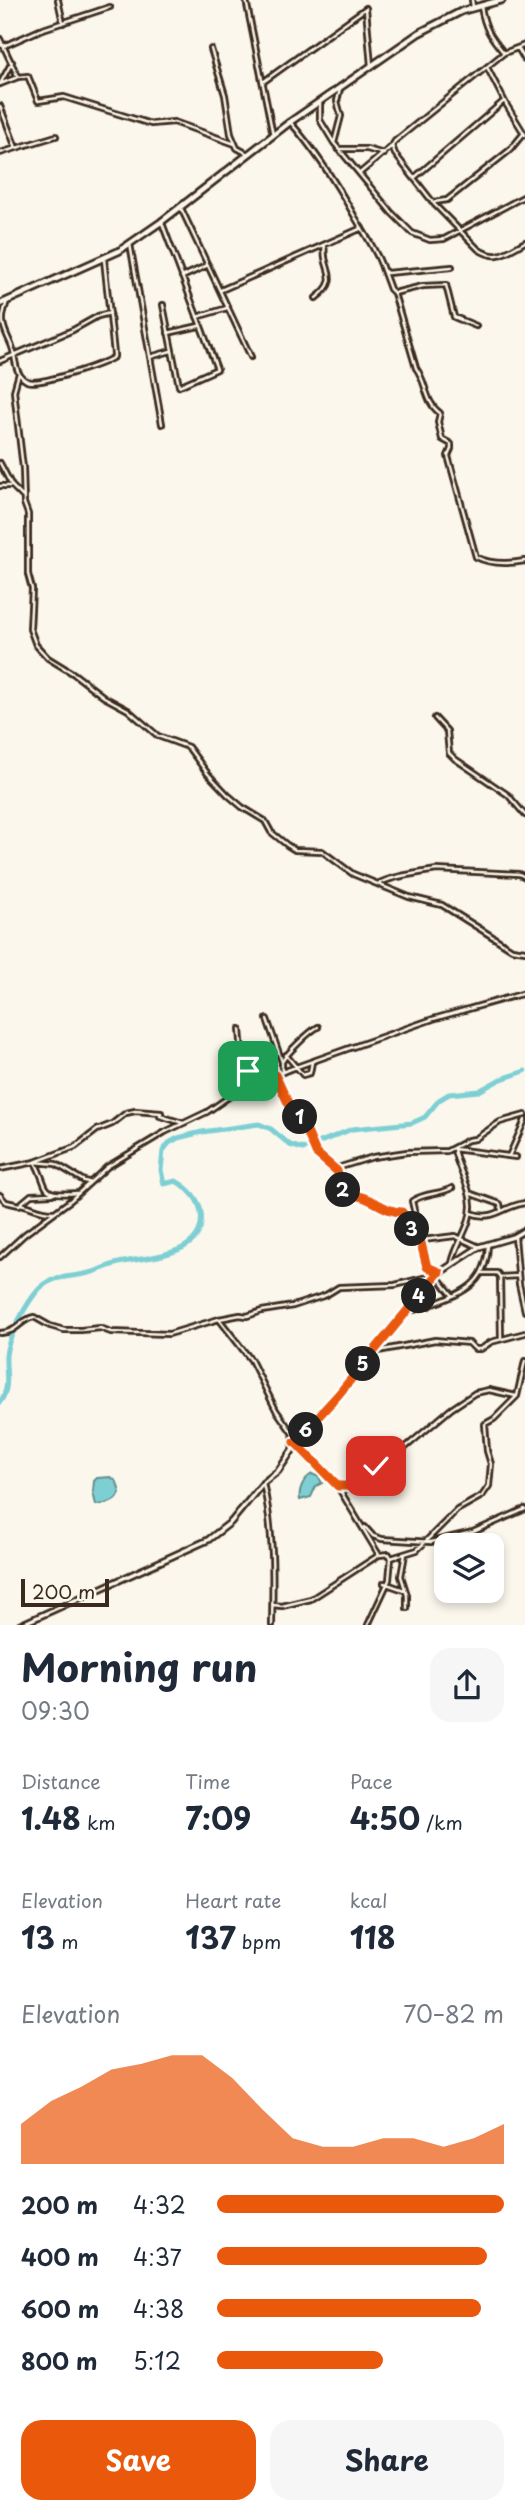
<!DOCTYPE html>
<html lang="en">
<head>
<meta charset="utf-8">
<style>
	:root { --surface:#fff; --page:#f6f6f7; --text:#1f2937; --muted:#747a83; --accent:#ea580c }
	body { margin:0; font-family:"Playpen Sans",sans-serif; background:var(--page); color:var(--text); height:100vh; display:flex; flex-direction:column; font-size:26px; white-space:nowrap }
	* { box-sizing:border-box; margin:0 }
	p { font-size:23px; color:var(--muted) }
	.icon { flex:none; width:38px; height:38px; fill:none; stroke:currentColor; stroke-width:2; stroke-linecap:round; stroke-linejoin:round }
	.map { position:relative; height:1625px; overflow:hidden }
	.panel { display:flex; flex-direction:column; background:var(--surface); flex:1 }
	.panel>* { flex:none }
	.tools { position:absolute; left:434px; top:1533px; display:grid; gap:14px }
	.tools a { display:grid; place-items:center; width:70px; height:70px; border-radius:14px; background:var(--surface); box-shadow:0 4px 10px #0003; font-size:35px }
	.scale { position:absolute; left:21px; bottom:18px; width:88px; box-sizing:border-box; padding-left:7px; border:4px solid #3b2a1e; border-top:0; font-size:19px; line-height:24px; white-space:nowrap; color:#3b2a1e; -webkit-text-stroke:5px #fbf7ec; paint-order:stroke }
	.pin { position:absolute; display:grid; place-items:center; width:60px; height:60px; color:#fff; margin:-30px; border-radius:14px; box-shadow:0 4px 10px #0006 }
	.km { position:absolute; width:35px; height:35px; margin:-18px; border-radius:50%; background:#222; color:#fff; font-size:19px; line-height:35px; text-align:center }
	.round { display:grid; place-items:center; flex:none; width:74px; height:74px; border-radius:21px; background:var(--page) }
	.overview { display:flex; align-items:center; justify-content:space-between; height:119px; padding:0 21px }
	h1 { font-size:38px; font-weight:700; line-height:52px }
	.stats { display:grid; grid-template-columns:repeat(3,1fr); gap:10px; height:119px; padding:7px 21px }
	.stats div { display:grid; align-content:center }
	.stats b { font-size:30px; font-weight:700 }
	.stats small { font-size:19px; font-weight:400 }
	.stats p { font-size:19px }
	.chart { height:196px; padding:14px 21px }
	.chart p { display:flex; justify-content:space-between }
	.chart svg { width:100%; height:126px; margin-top:7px; fill:var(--accent); opacity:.7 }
	.primary-button { display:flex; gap:14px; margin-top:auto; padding:14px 21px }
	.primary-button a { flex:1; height:80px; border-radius:21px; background:var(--accent); color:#fff; font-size:28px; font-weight:700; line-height:80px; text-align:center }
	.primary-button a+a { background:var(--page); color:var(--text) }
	ul { padding:0 21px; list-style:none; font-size:23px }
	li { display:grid; grid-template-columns:112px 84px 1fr; align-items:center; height:52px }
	li i { height:18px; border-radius:9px; background:var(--accent) }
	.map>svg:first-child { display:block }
	.water { fill:#7ecfd4; stroke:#638d8b; stroke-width:2 }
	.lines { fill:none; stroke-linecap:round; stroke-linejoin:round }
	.river { stroke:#7ecfd4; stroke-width:5 }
	.minor-casing { stroke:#3b2a1e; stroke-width:8 }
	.tertiary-casing { stroke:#3b2a1e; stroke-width:9 }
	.secondary-casing { stroke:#3b2a1e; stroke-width:10 }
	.minor { stroke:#fbf7ec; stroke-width:2.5 }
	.tertiary { stroke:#fbf7ec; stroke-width:3.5 }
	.secondary { stroke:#fbf7ec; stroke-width:4.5 }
	.route-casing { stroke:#fff; stroke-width:14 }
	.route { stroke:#ea580c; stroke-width:9 }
</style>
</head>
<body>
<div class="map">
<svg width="525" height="1625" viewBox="0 0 525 1625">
	<rect width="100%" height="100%" fill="#fbf7ec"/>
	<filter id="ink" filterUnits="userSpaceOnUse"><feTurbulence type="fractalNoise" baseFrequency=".0143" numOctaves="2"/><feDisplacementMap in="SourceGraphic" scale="14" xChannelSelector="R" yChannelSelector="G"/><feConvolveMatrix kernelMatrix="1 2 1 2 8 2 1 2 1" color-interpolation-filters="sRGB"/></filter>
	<g filter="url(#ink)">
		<path class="water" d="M312,1474l7,3 3,6 -6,3 -5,11 -11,3c-2,-10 3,-21 12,-26z
			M111,1477l6,5 3,11c-5,10 -13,11 -24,12l-3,-13 1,-11 3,-3z"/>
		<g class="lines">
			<path class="river" d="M0,1402c11,-15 5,-30 6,-47 2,-18 21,-53 33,-66 15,-15 32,-11 50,-16 10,-2 20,-8 30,-10 29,-7 88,-6 82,-50 -2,-15 -13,-25 -25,-32l-12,3 -3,-14 2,-19 6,-8 9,-5 24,-6 57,-8 12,5 19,16 13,4 49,-20 60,-6 13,-6 14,-17 10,-6 30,-3 20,-11 26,-9"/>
			<defs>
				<path id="minor" d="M58,0l5,23
					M246,0l27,135
					M472,0l1,7
					M481,7c4,22 9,29 23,46
					M0,39l18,38 10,-1 10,25 26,-4 87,27 23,-2 61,22
					M0,45l4,1 36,-16 70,-23
					M525,45l-21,8 -109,88 -3,5 3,8 40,51 43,44c19,13 28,3 47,-7
					M518,48l7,12
					M211,49l14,46 6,39 6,14 11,6
					M487,67l19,37 19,31
					M263,82l103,-74 5,58
					M0,84l12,-22
					M0,84l18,-7
					M340,89l-3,12 4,15 -7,27 57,69 21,21 18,7 14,-1 81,-43
					M320,101v19l14,23
					M0,106l16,42
					M290,122c26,29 46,61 65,95 10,17 22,34 28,53l4,3 65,-6
					M338,149h29l17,5
					M0,153l56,-17
					M360,173l32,-27
					M414,178l90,-77
					M434,202l13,-2 63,-50 14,-17
					M180,206l71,151
					M162,223l55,146 -38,17 -16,-81
					M130,244l32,180
					M383,270l7,19 4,4 29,-7 23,-1 8,32 22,9
					M182,277l26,-12
					M221,290l141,-62
					M394,293l22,75c11,15 9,35 24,45l-2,9 4,17 9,5v5l-3,7 28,101c16,8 33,7 49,4
					M316,298c28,-21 4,-29 9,-53
					M7,301c-2,7 -5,14 -4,21 1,10 6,16 9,25 4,11 2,28 15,34 11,5 75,-16 87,-24v-3l-10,-95
					M197,317l30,-9
					M168,333l31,-7
					M150,357l21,-6
					M0,361l73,-31 25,-14 12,-3
					M19,373l-5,18 9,77 1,35 4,11v60l4,15 -2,40 6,16 12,13 26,16 30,23 24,13 30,26 30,11 20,27 20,21 14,12 23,14 6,11 16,13 8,5 27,1 31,23 56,23 33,8 70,44 13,2
					M0,463l12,23 11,11
					M0,486h11
					M435,718l12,13 2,22 6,6 53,36 17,20
					M378,884c12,-8 43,-11 58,-14l83,4 6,3
					M267,1019l15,43v10
					M240,1029l3,37 12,18
					M286,1055l17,20 7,-2 2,-11
					M282,1062c4,-8 28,-31 36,-35
					M276,1077l14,30 9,6 17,40 21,18 7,24c27,-2 37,17 58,17l12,21 9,7 32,-4 24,11
					M509,1156l16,-36
					M0,1169l35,-7 21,2 28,17 4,1
					M334,1169l39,-12 34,-5 40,-1 21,-11 7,-1 25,-17 25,-7
					M78,1193c-40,3 -28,-3 -43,-31l40,-15 22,-17 15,-6 14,-11 9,-2 26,2 -1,3 23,7
					M469,1193l31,11 1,6
					M0,1195l6,7 13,3 12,-10 21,-1
					M20,1204c12,2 21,9 34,8
					M471,1213c23,9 32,-7 54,-10
					M397,1232l20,6
					M515,1237l4,47 6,27
					M0,1257l25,-23 46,-34 36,-33 58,-35 42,-20 26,-18 52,-23 62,-22 86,-30 92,-26
					M452,1263c4,-20 19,-36 19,-57 0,-20 -14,-38 -17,-57l62,8
					M439,1272l-12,-5 -15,-66c14,-9 27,-6 40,-13
					M482,1273h15l3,4 18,-1
					M500,1277l1,62
					M424,1289l5,17
					M407,1311c10,-1 17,-4 26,-7 32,-12 54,-21 55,-59
					M219,1319l32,41 25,50 17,24 2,8 43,45 41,68 -68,44 -29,7 -9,-1
					M0,1333c19,-1 19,-13 34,-16l16,9 14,4h17l19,-2 11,4 58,2 50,-15 21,-4 7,1 15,-5 31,-5 33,-11 13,-8 56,-2 41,-10 17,21
					M373,1352l62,-12 34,3 6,6h6l10,-7 34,-9
					M263,1483c11,47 10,94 9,142
					M338,1487l11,-1 51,-34 51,-43 24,-16 14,-3 27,6
					M365,1527l8,9 9,3 49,3 42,-10 52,-23
					M405,1554l-4,22 6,19v13
					M379,1555l10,-1 2,4 26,-8 40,-40 25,-14 7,-10 2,-22 -4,-13 -2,-27 9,-5 23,-23 8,-35
					M384,1583l20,7
					M368,1625l21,-45 2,-22"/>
				<path id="tertiary" d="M20,1625l188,-85 23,-18 32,-39 15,-12 14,-20 3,-9 43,-47 98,-120 43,-28 34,-10 12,-7"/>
				<path id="secondary" d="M0,304l119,-53 42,-29 129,-100 129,-89 43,-22 40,-11"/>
			</defs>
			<use href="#minor" class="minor-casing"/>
			<use href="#tertiary" class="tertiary-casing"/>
			<use href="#secondary" class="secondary-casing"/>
			<use href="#minor" class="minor"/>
			<use href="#tertiary" class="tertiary"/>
			<use href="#secondary" class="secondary"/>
		</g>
	</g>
	<g class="lines" filter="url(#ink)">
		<defs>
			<path id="route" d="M248,1071l7,13 20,-9 15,32 9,6 17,40 21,18 7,24c27,-2 37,17 58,17l18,27 7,28 12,5 -101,123 -43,47 43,44h11l27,-20"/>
		</defs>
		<use href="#route" class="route-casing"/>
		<use href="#route" class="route"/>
	</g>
</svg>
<div class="tools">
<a><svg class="icon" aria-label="layers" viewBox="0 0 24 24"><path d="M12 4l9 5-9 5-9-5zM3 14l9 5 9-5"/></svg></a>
</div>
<div class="scale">200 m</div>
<div class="pin" style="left:248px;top:1071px;background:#1e9e55"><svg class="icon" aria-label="arrive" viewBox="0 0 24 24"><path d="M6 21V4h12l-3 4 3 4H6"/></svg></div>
<div class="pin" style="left:376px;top:1466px;background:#d93025"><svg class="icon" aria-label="check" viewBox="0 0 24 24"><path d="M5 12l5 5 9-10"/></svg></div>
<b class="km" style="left:300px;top:1117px">1</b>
<b class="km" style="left:343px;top:1190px">2</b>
<b class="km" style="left:412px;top:1229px">3</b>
<b class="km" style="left:419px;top:1296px">4</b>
<b class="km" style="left:363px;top:1364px">5</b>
<b class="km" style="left:306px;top:1430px">6</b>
</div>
<section class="panel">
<div class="overview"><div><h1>Morning run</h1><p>09:30</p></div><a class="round"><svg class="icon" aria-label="share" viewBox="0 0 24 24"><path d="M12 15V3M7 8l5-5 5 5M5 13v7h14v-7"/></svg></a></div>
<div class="stats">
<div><p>Distance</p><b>1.48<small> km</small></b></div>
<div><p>Time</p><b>7:09</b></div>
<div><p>Pace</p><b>4:50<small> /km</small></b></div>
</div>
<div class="stats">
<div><p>Elevation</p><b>13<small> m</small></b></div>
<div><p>Heart rate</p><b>137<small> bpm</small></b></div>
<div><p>kcal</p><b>118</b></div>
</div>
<div class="chart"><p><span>Elevation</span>70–82 m</p>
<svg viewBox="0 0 160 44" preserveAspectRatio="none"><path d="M0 44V30L10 22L20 17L30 11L40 9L50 6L60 6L70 14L80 25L90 35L100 38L110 38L120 35L130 35L140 38L150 35L160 30V44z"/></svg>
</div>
<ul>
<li><b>200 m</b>4:32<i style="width:100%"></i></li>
<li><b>400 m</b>4:37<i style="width:94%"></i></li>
<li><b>600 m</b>4:38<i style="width:92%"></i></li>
<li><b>800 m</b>5:12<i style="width:58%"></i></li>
</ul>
<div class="primary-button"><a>Save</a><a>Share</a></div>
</section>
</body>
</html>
